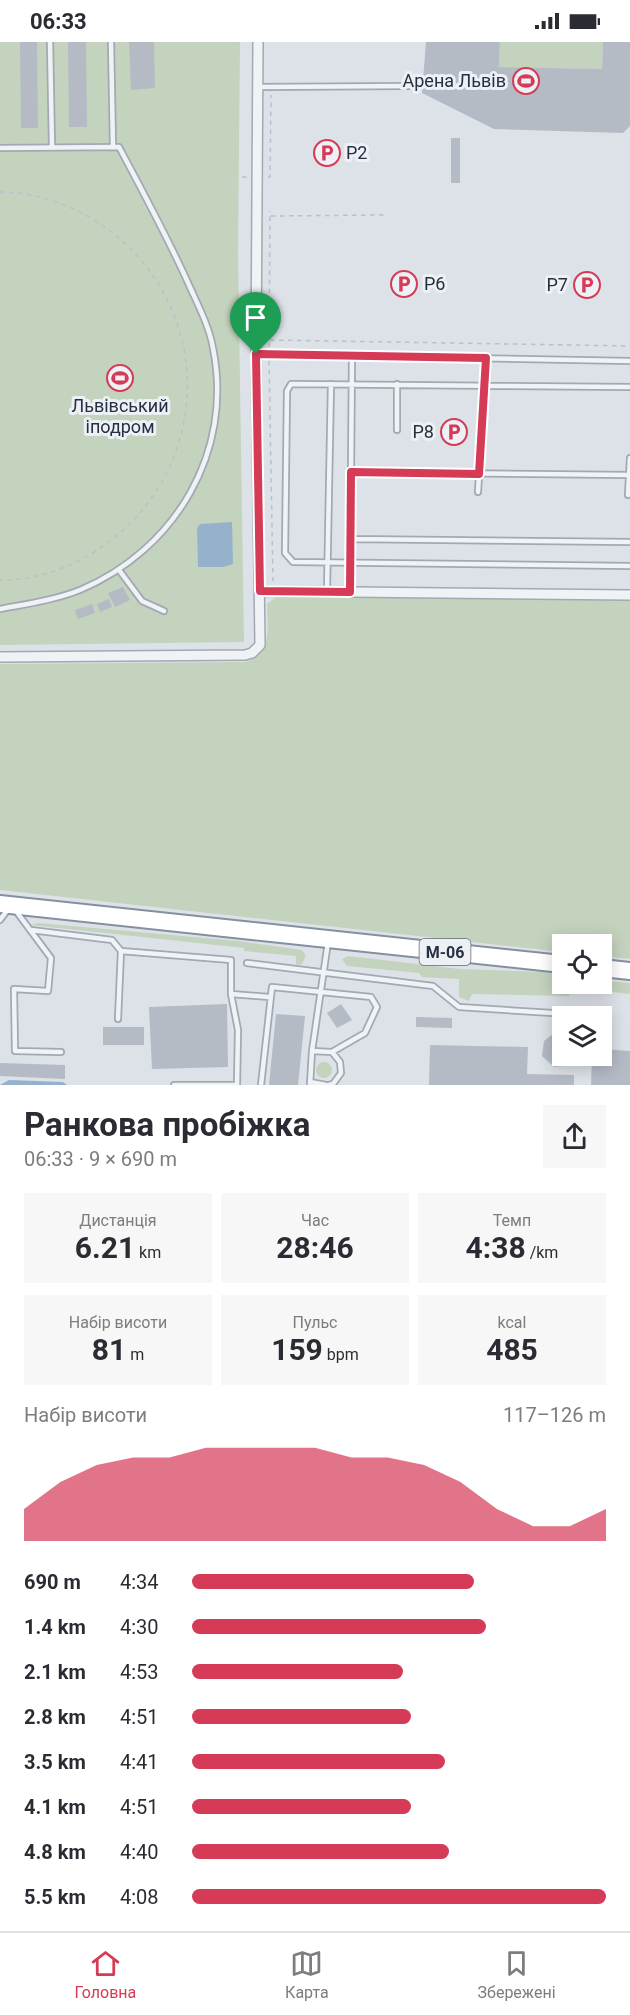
<!DOCTYPE html>
<html lang="uk">
<head>
<meta charset="utf-8">
<style>
	:root { --surface:#fff; --page:#f7f7f7; --text:#2b2b33; --muted:#7c7c81; --line:#e1e1e2; --accent:#d53a56 }
	body { margin:0; font-family:Roboto,sans-serif; background:var(--page); color:var(--text); height:100vh; display:flex; flex-direction:column; font-size:22px; white-space:nowrap }
	* { box-sizing:border-box; margin:0 }
	p { font-size:20px; color:var(--muted) }
	.icon { flex:none; width:33px; height:33px; fill:none; stroke:currentColor; stroke-width:2; stroke-linecap:round; stroke-linejoin:round }
	.map { position:relative; height:1043px; overflow:hidden }
	.drawer { display:flex; flex-direction:column; background:var(--surface); flex:1 }
	.drawer>* { flex:none }
	.fabs { position:absolute; left:552px; top:892px; display:grid; gap:12px }
	.fabs a { display:grid; place-items:center; width:60px; height:60px; border-radius:0px; background:var(--surface); box-shadow:0 3px 15px #0003; font-size:30px }
	.pin { position:absolute; display:grid; place-items:center; width:51px; height:51px; color:#fff; margin:-62px -26px; border-radius:50% 50% 50% 0; rotate:-45deg; box-shadow:0 0 6px #0007 }
	.pin .icon { rotate:45deg }
	.round { display:grid; place-items:center; flex:none; width:63px; height:63px; border-radius:0px; background:var(--page) }
	.overview { display:flex; align-items:center; justify-content:space-between; height:102px; padding:0 24px }
	h1 { font-size:33px; font-weight:700; line-height:45px }
	.stats { display:grid; grid-template-columns:repeat(3,1fr); gap:9px; height:102px; padding:6px 24px }
	.stats div { display:grid; align-content:center; border-radius:0px; background:var(--page); text-align:center }
	.stats b { font-size:30px; font-weight:700 }
	.stats small { font-size:16px; font-weight:400 }
	.stats p { font-size:16px }
	.chart { height:168px; padding:12px 24px }
	.chart p { display:flex; justify-content:space-between }
	.chart svg { width:100%; height:108px; margin-top:6px; fill:var(--accent); opacity:.7 }
	ul { padding:0 24px; list-style:none; font-size:20px }
	li { display:grid; grid-template-columns:96px 72px 1fr; align-items:center; height:45px }
	li i { height:15px; border-radius:8px; background:var(--accent) }
	.status { display:flex; justify-content:space-between; align-items:center; height:42px; padding:0 30px; background:var(--surface); direction:ltr }
	.status svg { height:16px; fill:currentColor }
	.tab-bar { display:flex; justify-content:space-around; align-items:center; height:84px; border-top:2px solid var(--line); background:var(--surface); font-size:16px; color:var(--muted) }
	.tab-bar a { display:grid; justify-items:center; gap:3px }
	.tab-bar .active { color:var(--accent) }
	.map>svg:first-child { display:block }
	.green { fill:#c4d3be }
	.water { fill:#96b1cb }
	.building { fill:#b4bbc5 }
	.lines { fill:none; stroke-linecap:round; stroke-linejoin:round }
	.service-casing { stroke:#a2a9b2; stroke-width:8 }
	.minor-casing { stroke:#a2a9b2; stroke-width:12 }
	.trunk-casing { stroke:#8490a0; stroke-width:20 }
	.path { stroke:#bbc0c7; stroke-width:1.5; stroke-dasharray:4.5 4.5; stroke-linecap:butt }
	.service { stroke:#f0f3f6; stroke-width:4.5 }
	.minor { stroke:#f0f3f6; stroke-width:9 }
	.trunk { stroke:#fff; stroke-width:16 }
	.route-casing { stroke:#fff; stroke-width:12 }
	.route { stroke:#d53a56; stroke-width:8 }
	.labels { text-anchor:middle; stroke-width:6; stroke-linejoin:round; paint-order:stroke }
	.shield { fill:#edf1f6; stroke:#626a77; stroke-width:1.5 }
	.shield-label { font-size:16px; font-weight:bold; fill:#263040 }
	.poi-label { font-size:18px; fill:#263040; stroke:#edf1f6; text-anchor:end }
</style>
</head>
<body>
<div class="status"><b>06:33</b><svg viewBox="0 0 49 12"><path d="M0 12V9h3v3zM5 12V6h3v6zM10 12V3h3v9zM15 12V0h3v12zM26 1h20v11H26zM47 4h2v5h-2z"/></svg></div>
<div class="map">
<svg width="630" height="1043" viewBox="0 0 630 1043">
	<rect width="100%" height="100%" fill="#dde2e8"/>
	<path class="green" d="M0,0h240l-2,212 6,388 -244,3z
		M500,0h103l-1,27 -103,-2z
		M277,554l353,4v359l-28,-3v-11h-40v7l-562,-62v-226l245,-2c28,-8 22,-35 22,-58z
		M39,881l199,18 64,9 4,6 -4,8 -6,1v-9l-52,-5v-3l-214,-23z
		M348,914l112,13 85,3 17,4v8h40v-3l28,2v11l-60,-7 -1,9 -97,-2 -3,7 -10,-4v-18l-37,-2 -3,-4 -72,-7 -5,-7z
		M316 1028a8 8 0 1 1 16 0a8 8 0 1 1-16 0Z"/>
	<path class="water" d="M232,480l1,42 -10,3h-25l-1,-39 3,-4z
		M9,1038l54,2 4,3h-67z"/>
	<path class="building" d="M20,0h17l1,86h-17z
		M68,0h18l1,85h-18z
		M129,0h25l1,46 -24,2z
		M426,0h74l-1,25 103,2 1,-27h27v84l-7,7 -129,-4 -72,-36z
		M451,96h9v45h-9z
		M123,545l7,13 -15,7 -7,-14z
		M109,557l3,8 -12,5 -3,-8z
		M92,562l3,9 -17,6 -3,-9z
		M227,962l1,63 -76,2 -3,-62z
		M341,962l11,16 -15,8 -10,-15z
		M276,972l29,2 -7,69h-29z
		M416,975l36,1v10l-36,-1z
		M103,985h41v18h-41z
		M553,992h9v22h12l-10,10 -10,1 -12,-11 2,-15z
		M430,1003l98,2 -1,27 47,1v10h-145z
		M602,1007l28,2v34h-39l1,-29h10z
		M0,1021l65,2v14l-65,-3z"/>
	<g class="lines">
		<defs>
			<path id="service" d="M50,0l2,105
				M111,0l2,105
				M257,45l152,-1
				M0,106l119,-1c24,45 49,91 70,138 9,20 20,41 24,63 21,104 -38,202 -133,242 -25,10 -54,14 -80,19
				M256,312l374,7
				M397,342v46
				M630,345l-339,-3 -4,7 -2,162 8,9 337,4
				M351,430l279,3
				M478,450l8,-134
				M628,453l2,-37
				M350,497l280,3
				M119,528l23,31 22,10
				M327,549l4,-207
				M350,550l2,-237
				M16,869l35,47 -3,33 -34,-2 1,62 46,1
				M0,878l9,-12
				M31,888l81,10 9,11 -3,68
				M121,909l110,9v34l7,36 -1,55h-63
				M247,921l186,23 26,21 109,7
				M231,952l38,3
				M312,1009l20,1 8,10 1,11 -8,11 -4,1
				M310,1040l16,3
				M261,1043l11,-98 99,10 6,10 -12,26 -33,19
				M310,1043l2,-34 16,-109"/>
			<path id="minor" d="M260,549l370,4
				M0,615l245,-2 7,-2 8,-8 -4,-291 2,-312"/>
			<path id="trunk" d="M0,862l562,60
				M602,926l28,3"/>
		</defs>
		<use href="#service" class="service-casing"/>
		<use href="#minor" class="minor-casing"/>
		<use href="#trunk" class="trunk-casing"/>
		<path class="path" d="M242,135h6
			M268,135h2l1,-82
			M0,150c38,0 75,14 106,36 109,79 108,237 0,316 -30,22 -69,37 -106,36
			M271,174l113,-1
			M270,298l360,6
			M269,305l1,-136
			M269,319l4,220"/>
		<use href="#service" class="service"/>
		<use href="#minor" class="minor"/>
		<use href="#trunk" class="trunk"/>
	</g>
	<g class="lines">
		<defs>
			<path id="route" d="M256,312l230,4 -7,116 -128,-2 -1,120 -90,-1z"/>
		</defs>
		<use href="#route" class="route-casing"/>
		<use href="#route" class="route"/>
	</g>
	<defs>
		<symbol id="stadium-ring" viewBox="-11 -11 22 22"><circle r="9.5" fill="#edf1f6" stroke="#d53a56" stroke-width="1.5"/><path d="M0-5a6.5 5 0 1 0 0 10a6.5 5 0 1 0 0-10ZM-3.5-1.8h7v3.6h-7Z" fill="#d53a56"/></symbol>
		<symbol id="parking-ring" viewBox="-11 -11 22 22"><circle r="9.5" fill="#edf1f6" stroke="#d53a56" stroke-width="1.5"/><path d="M-3.5-5.5H1a3.5 3.5 0 0 1 0 7H-1V5.5H-3.5ZM-1-3.4V-.6H.8a1.4 1.4 0 0 0 0-2.8Z" fill="#d53a56"/></symbol>
	</defs>
	<g fill-rule="evenodd">
		<use href="#stadium-ring" x="511" y="24" width="30" height="30"/>
		<use href="#parking-ring" x="312" y="96" width="30" height="30"/>
		<use href="#parking-ring" x="389" y="227" width="30" height="30"/>
		<use href="#parking-ring" x="572" y="228" width="30" height="30"/>
		<use href="#stadium-ring" x="105" y="321" width="30" height="30"/>
		<use href="#parking-ring" x="439" y="375" width="30" height="30"/>
	</g>
	<g class="labels">
		<rect class="shield" x="419.5" y="897" width="51" height="26" rx="4.5"/>
		<g class="shield-label">
			<text x="445" y="916">М-06</text>
		</g>
		<g class="poi-label">
			<text x="506" y="45">Арена Львів</text>
			<text x="346" y="117" text-anchor="start">P2</text>
			<text x="424" y="248" text-anchor="start">P6</text>
			<text x="568" y="249">P7</text>
			<text x="120" y="370" text-anchor="middle">Львівський<tspan x="120" dy="21">іподром</tspan></text>
			<text x="434" y="396">P8</text>
		</g>
	</g>
</svg>
<div class="fabs">
<a><svg class="icon" aria-label="locate" viewBox="0 0 24 24"><circle cx="12" cy="12" r="6"/><path d="M12 2v4M12 18v4M2 12h4M18 12h4"/></svg></a>
<a><svg class="icon" aria-label="layers" viewBox="0 0 24 24"><path d="M12 4l9 5-9 5-9-5zM3 14l9 5 9-5"/></svg></a>
</div>
<div class="pin" style="left:256px;top:312px;background:#1e9e55"><svg class="icon" aria-label="arrive" viewBox="0 0 24 24"><path d="M6 21V4h12l-3 4 3 4H6"/></svg></div>
</div>
<section class="drawer">
<div class="overview"><div><h1>Ранкова пробіжка</h1><p>06:33 · 9 × 690 m</p></div><a class="round"><svg class="icon" aria-label="share" viewBox="0 0 24 24"><path d="M12 15V3M7 8l5-5 5 5M5 13v7h14v-7"/></svg></a></div>
<div class="stats">
<div><p>Дистанція</p><b>6.21<small> km</small></b></div>
<div><p>Час</p><b>28:46</b></div>
<div><p>Темп</p><b>4:38<small> /km</small></b></div>
</div>
<div class="stats">
<div><p>Набір висоти</p><b>81<small> m</small></b></div>
<div><p>Пульс</p><b>159<small> bpm</small></b></div>
<div><p>kcal</p><b>485</b></div>
</div>
<div class="chart"><p><span>Набір висоти</span>117–126 m</p>
<svg viewBox="0 0 160 44" preserveAspectRatio="none"><path d="M0 44V31L10 20L20 13L30 10L40 10L50 6L60 6L70 6L80 6L90 10L100 10L110 13L120 20L130 31L140 38L150 38L160 31V44z"/></svg>
</div>
<ul>
<li><b>690 m</b>4:34<i style="width:68%"></i></li>
<li><b>1.4 km</b>4:30<i style="width:71%"></i></li>
<li><b>2.1 km</b>4:53<i style="width:51%"></i></li>
<li><b>2.8 km</b>4:51<i style="width:53%"></i></li>
<li><b>3.5 km</b>4:41<i style="width:61%"></i></li>
<li><b>4.1 km</b>4:51<i style="width:53%"></i></li>
<li><b>4.8 km</b>4:40<i style="width:62%"></i></li>
<li><b>5.5 km</b>4:08<i style="width:100%"></i></li>
</ul>
</section>
<nav class="tab-bar">
<a class="active"><svg class="icon" aria-label="home" viewBox="0 0 24 24"><path d="M3 11l9-7 9 7M6 9v11h12V9"/></svg>Головна</a>
<a><svg class="icon" aria-label="map" viewBox="0 0 24 24"><path d="M3 6l6-2 6 2 6-2v14l-6 2-6-2-6 2zM9 4v14M15 6v14"/></svg>Карта</a>
<a><svg class="icon" aria-label="saved" viewBox="0 0 24 24"><path d="M7 4h10v16l-5-4-5 4z"/></svg>Збережені</a>
</nav>
</body>
</html>
